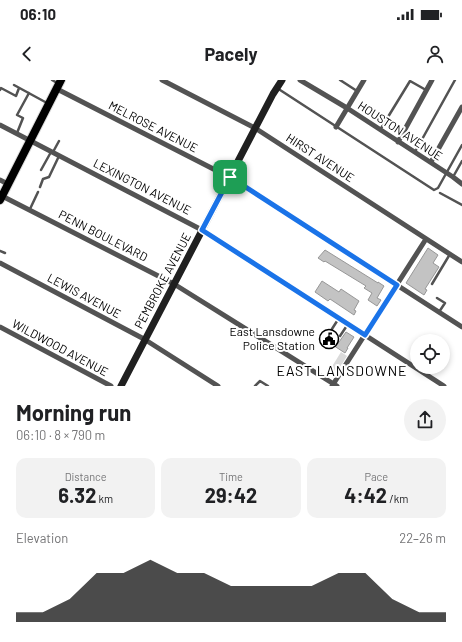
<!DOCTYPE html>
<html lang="en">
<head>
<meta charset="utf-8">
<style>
	:root { --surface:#fff; --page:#f2f2f2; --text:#202124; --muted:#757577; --accent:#000 }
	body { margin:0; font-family:Barlow,sans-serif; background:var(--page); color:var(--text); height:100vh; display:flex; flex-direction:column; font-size:15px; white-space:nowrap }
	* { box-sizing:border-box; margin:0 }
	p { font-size:13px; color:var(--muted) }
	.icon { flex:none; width:22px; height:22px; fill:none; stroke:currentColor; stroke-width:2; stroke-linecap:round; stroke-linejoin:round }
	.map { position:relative; height:306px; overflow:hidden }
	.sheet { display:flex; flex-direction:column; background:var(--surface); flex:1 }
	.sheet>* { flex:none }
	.controls { position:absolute; left:410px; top:254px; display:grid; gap:8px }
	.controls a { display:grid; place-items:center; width:40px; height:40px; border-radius:50%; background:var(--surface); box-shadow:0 2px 6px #0003; font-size:20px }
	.pin { position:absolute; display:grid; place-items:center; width:34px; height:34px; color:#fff; margin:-17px; border-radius:8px; box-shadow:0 2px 6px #0006 }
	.round { display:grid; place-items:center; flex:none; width:42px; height:42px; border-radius:21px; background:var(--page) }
	.overview { display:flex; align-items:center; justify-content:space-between; height:68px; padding:0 16px }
	h1 { font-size:22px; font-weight:700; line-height:30px }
	.figures { display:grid; grid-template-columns:repeat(3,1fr); gap:6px; height:68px; padding:4px 16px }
	.figures div { display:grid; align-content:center; border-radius:10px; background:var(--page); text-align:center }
	.figures b { font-size:20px; font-weight:700 }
	.figures small { font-size:11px; font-weight:400 }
	.figures p { font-size:11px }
	.chart { height:112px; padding:8px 16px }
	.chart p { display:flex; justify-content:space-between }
	.chart svg { width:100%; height:72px; margin-top:4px; fill:var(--accent); opacity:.7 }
	.status { display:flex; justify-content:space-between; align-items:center; height:28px; padding:0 20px; background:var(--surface); direction:ltr }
	.status svg { height:11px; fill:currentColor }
	header { display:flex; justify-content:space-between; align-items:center; height:52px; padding:0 16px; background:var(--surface); font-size:18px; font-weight:700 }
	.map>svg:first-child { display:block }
	.green { fill:#dadada }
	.building { fill:#c3c3c3; stroke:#979797 }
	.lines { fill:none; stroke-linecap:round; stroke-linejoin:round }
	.primary-casing { stroke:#dbdbdb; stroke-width:10 }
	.lane { stroke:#535353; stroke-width:2.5 }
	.street { stroke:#535353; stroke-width:5 }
	.secondary { stroke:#202020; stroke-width:7 }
	.primary { stroke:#000; stroke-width:8 }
	.route-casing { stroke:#fff; stroke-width:8 }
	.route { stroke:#1a73e8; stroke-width:5 }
	.labels { text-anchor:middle; stroke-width:4; stroke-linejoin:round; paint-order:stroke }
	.street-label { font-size:12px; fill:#000; stroke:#fff }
	.poi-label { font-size:12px; fill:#000; stroke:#fff; text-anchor:end }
	.quarter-label { font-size:14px; letter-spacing:1px; fill:#000; stroke:#fff }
</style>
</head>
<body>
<div class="status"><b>06:10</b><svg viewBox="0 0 49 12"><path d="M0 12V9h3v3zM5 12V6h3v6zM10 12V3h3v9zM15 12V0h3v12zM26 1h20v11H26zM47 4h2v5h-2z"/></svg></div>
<header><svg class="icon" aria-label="back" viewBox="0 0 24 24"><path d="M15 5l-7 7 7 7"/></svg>Pacely<svg class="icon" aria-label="person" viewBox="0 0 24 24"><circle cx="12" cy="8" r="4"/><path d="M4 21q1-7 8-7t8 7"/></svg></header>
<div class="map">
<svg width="462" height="306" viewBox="0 0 462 306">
	<rect width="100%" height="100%" fill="#fff"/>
	<path class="green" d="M341,272l6,4 -13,21 -6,-4z"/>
	<path class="building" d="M428,168l10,7 -5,8 6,4 -14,22 2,1 -3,5 -18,-12z
		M325,170l53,33v-1l6,4 -7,12 4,2 -4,6 -9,-6 4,-7 -8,-5 2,-2 -41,-25 -1,1 -6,-4z
		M322,201l17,11 2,-3 18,12 -5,9 2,1 -2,4 -24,-16 -2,2 -13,-9z
		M346,252l8,5 -7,11h1l-3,5 -23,-15 4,-5 13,9z"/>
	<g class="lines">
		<defs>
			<path id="primary" d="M0,120l61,-120"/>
		</defs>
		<use href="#primary" class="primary-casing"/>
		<path class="lane" d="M52,0l5,3
			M340,0l17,11
			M14,5l33,18
			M277,8l157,102 4,-2 24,-43
			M0,10l1,-2 15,8 3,-8
			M380,50l30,-49 16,9
			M17,53l6,-15 -6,-3 12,-22
			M53,72l6,-11
			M415,72l40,-72
			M41,90l10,-18
			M453,97l9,-16
			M40,107l3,-8 6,-2 10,-21
			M440,113l22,12
			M30,129l8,-17
			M0,171l5,2
			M432,204l18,-30
			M437,218l8,5 -6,9
			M330,252l9,-14
			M340,256l8,-12
			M255,306l5,-5 8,5"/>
		<path class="street" d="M162,0l93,48 207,134
			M300,0l47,28 106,69 9,7
			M57,9l172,88 233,150
			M0,45l202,105 242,156
			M336,47l28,-47
			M398,62l34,-62
			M431,82l31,-55
			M0,100l8,4
			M2,116l172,88 163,102
			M0,183l144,76 74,47
			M0,247l111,59
			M332,306l94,-147"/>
		<path class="secondary" d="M121,306l152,-292 9,-14"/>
		<use href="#primary" class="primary"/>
	</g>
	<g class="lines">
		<defs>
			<path id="route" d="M230,97l167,108 -32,50 -163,-105z"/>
		</defs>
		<use href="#route" class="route-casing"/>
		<use href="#route" class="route"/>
	</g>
	<defs>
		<symbol id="civic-ring" viewBox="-11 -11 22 22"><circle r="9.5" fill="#fff" stroke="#000" stroke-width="1.5"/><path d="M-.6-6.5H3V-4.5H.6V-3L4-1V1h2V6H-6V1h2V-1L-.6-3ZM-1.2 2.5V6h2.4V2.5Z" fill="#000"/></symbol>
	</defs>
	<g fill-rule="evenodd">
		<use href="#civic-ring" x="318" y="248" width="22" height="22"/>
	</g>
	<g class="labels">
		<g class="street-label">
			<text transform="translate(153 47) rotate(27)" y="4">MELROSE AVENUE</text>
			<text transform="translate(400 51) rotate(33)" y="4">HOUSTON AVENUE</text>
			<text transform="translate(320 78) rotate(33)" y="4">HIRST AVENUE</text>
			<text transform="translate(142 107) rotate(27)" y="4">LEXINGTON AVENUE</text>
			<text transform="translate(103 156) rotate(27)" y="4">PENN BOULEVARD</text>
			<text transform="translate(163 201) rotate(-62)" y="4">PEMBROKE AVENUE</text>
			<text transform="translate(84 216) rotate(28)" y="4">LEWIS AVENUE</text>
			<text transform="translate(60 268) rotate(28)" y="4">WILDWOOD AVENUE</text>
		</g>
		<g class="poi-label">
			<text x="315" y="256">East Lansdowne<tspan x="315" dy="14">Police Station</tspan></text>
		</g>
		<g class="quarter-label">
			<text x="342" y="296">EAST LANSDOWNE</text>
		</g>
	</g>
</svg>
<div class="controls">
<a><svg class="icon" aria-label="locate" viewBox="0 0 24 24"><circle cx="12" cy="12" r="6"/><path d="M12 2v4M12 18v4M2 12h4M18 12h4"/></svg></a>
</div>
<div class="pin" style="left:230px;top:97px;background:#1e9e55"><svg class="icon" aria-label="arrive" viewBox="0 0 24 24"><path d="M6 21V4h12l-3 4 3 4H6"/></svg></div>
</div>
<section class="sheet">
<div class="overview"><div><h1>Morning run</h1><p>06:10 · 8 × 790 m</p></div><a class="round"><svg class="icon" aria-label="share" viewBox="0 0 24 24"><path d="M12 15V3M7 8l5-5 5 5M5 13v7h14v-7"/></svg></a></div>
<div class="figures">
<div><p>Distance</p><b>6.32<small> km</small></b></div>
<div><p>Time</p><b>29:42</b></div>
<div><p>Pace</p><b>4:42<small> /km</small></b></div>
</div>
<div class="chart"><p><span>Elevation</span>22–26 m</p>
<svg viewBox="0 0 160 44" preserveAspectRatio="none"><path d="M0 44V38L10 38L20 30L30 14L40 14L50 6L60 14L70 14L80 22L90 22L100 22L110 22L120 14L130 14L140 30L150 38L160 38V44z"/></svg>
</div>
</section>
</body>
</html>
